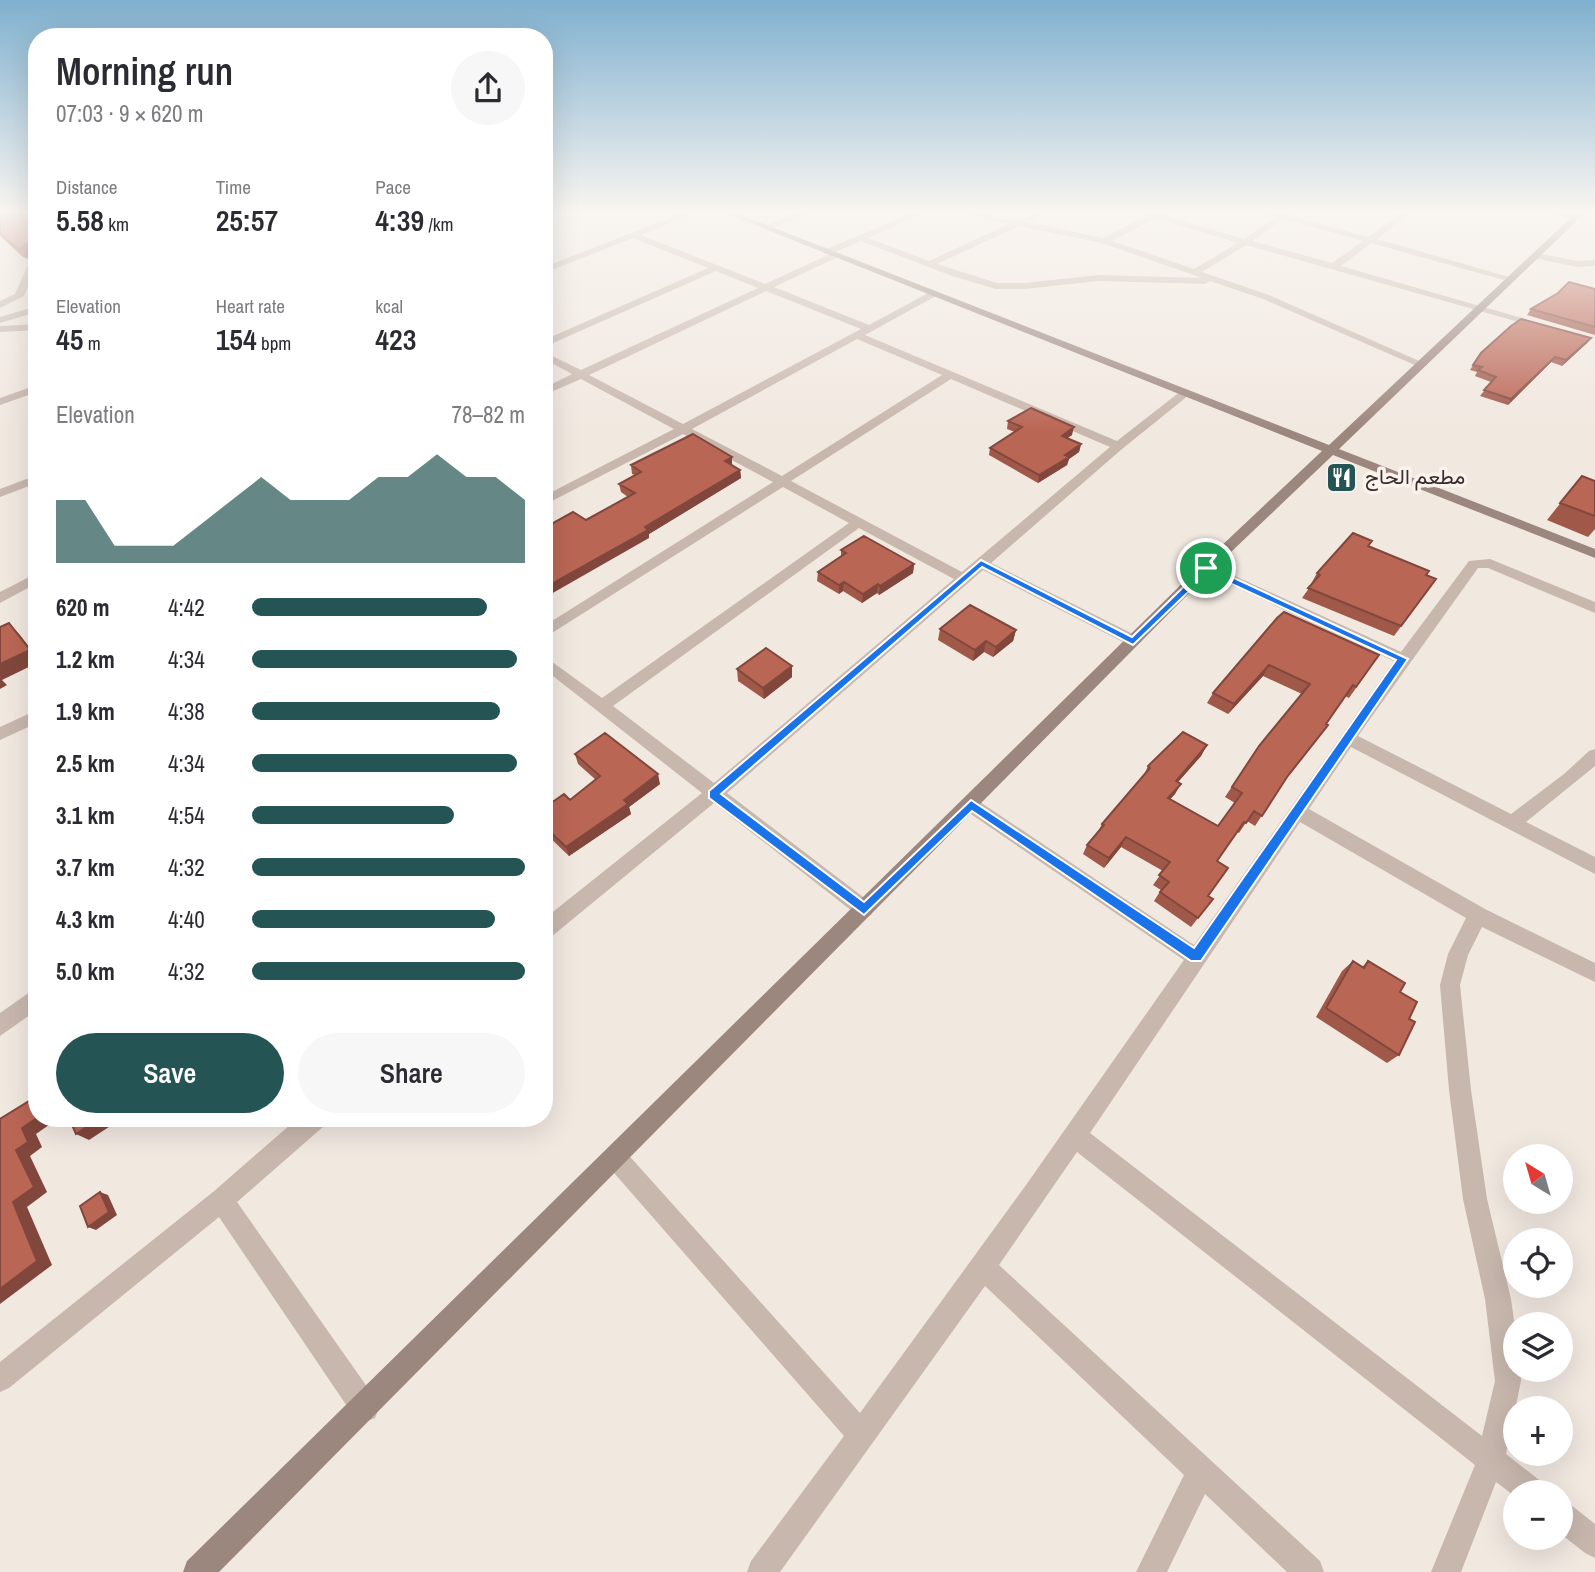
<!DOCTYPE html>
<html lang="en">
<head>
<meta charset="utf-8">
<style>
	:root { --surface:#fff; --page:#f7f7f7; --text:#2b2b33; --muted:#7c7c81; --accent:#245554 }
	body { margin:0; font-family:"Archivo Narrow",Vazirmatn,sans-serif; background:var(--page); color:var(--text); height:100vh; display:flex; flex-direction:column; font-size:26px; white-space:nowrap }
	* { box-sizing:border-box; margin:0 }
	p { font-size:23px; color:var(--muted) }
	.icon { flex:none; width:38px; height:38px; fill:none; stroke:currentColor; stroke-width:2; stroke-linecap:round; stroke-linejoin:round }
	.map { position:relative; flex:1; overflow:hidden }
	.sheet { position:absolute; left:28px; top:28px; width:525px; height:1099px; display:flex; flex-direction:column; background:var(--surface); border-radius:28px; box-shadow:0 7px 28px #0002 }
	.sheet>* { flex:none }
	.needle { width:46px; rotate:323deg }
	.buttons { position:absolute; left:1503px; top:1144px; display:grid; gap:14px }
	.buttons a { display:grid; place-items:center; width:70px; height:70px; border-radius:50%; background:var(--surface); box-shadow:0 7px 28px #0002; font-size:35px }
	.pin { position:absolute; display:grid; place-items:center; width:60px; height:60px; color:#fff; margin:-30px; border:4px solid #fff; border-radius:50%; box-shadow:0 2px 7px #0007 }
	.round { display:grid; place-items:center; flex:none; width:74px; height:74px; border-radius:37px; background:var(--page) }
	.head { display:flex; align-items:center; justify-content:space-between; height:119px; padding:0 28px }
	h1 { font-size:38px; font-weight:600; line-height:52px }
	.metrics { display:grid; grid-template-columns:repeat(3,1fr); gap:10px; height:119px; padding:7px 28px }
	.metrics div { display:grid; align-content:center }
	.metrics b { font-size:30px; font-weight:600 }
	.metrics small { font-size:19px; font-weight:400 }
	.metrics p { font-size:19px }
	.chart { height:196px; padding:14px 28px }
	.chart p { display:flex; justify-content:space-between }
	.chart svg { width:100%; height:126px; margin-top:7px; fill:var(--accent); opacity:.7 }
	.primary-button { display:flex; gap:14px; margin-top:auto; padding:14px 28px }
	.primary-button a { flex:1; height:80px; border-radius:42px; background:var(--accent); color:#fff; font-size:28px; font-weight:600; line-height:80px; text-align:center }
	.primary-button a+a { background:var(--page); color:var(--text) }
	ul { padding:0 28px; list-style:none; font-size:23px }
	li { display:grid; grid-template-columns:112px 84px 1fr; align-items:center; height:52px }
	li i { height:18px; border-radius:9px; background:var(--accent) }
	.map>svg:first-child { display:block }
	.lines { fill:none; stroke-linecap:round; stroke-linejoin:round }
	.street { fill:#c8b7ad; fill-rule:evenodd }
	.secondary { fill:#9c877f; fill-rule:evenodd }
	.wall { fill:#a05849 }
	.shaded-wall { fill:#82473c }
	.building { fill:#ba6655; stroke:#82473c; stroke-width:2 }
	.route { fill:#1a73e8; stroke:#fff; stroke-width:2; fill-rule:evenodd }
	.labels { text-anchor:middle; stroke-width:7; stroke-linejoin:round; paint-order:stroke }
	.far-poi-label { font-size:21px; fill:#372e2b; stroke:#f9f2ed; text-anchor:start }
</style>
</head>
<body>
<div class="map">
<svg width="1595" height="1572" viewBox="0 0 1595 1572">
	<rect width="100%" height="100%" fill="#f1e8e0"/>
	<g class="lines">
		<path class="street" d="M688,211h11l-58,24 124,49 65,-30h-6v-4l94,-39h10l-60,27 61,23 80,-37 -52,-13c20,0 38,8 58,9 11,0 21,-9 33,-9l-21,11 76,16 48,-25 16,-2 -5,4 82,24 32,-22 -17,-6 23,2 13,-2 -5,5 78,21 37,-26h9l-37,28 139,40 -5,3 -140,-39 -30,23 205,59 -9,2 -291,-82 -44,27 67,23 157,69 -9,2 -154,-67 -53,-18 -5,3 -106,-3 -75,8h-28l-44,-13 -91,-35 -28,12h5v4l-64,30 95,38 61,-33h6v4l-71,39 252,106 64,-50h8v4l-67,54 -131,114 148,74 3,4 -8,5 -5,-1 -146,-75 -256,223 144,110 3,6 -3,6 -7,3 -7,-3 -143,-112 -163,134 -7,3v-21l158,-126 -158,-124v-13l58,42 247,-175 -66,-36 -239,151v-12l229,-144 -90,-48 -139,71v-9l130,-67 -93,-50 -37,16v-7l28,-14 -28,-15v-7l37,18 177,-82 -42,-17 -172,76v-7l164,-72 -75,-30 -89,35v-6zM1156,218l82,25 -44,26 -82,-28zM1284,219l79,22 -31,22 -80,-22zM1019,226l83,17 100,35 -103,-3 -75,8h-27l-60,-19zM766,291l95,38 -178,95 -94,-49zM857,339l85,36 -160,101 -90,-47zM951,379l159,68 -148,125 -171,-91zM859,528l95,51 -240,204 -101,-77z
			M801,211h11l-43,18 -7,-2z
			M1544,211h12l22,7 -4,3z
			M37,253v14l-13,29 -24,12v-7l15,-7 17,-38z
			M1537,253l40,8 18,-1v6l-18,1 -43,-9v-4z
			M37,306v6l-37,11v-6z
			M37,324v6l-37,2v-6z
			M37,385v7l-37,13v-7z
			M37,475v8l-37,14v-8z
			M1490,559l105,43v11l-107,-45h-10l-120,168 153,78 53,-40 25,-23 6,-2v17l-69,56 69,35v17l-244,-127 -42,62 176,100 110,54v19l-113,-55 -14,28 -8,30 11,105 16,109 24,100 5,36v35h4l1,11 -15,73 37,29 4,10h-31v4l-20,-15 -35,90h-30l44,-107 -398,-313 -78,113 321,296 4,11h-37l-82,-78 -38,78h-31l48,-97 -199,-189 -205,286h-33l4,-11 93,-125 -236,-270 -4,-8 4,-8 8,-4 8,4 236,263 166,-228 158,-225 -219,-150 -3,-5 3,-5h12l217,145 200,-284 -193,-90v-6h10l190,87 68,-91zM1300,822l166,96 -18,36 -8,31 9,105 14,109 22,100 10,82 -13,55 -392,-303z
			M37,573v10l-37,20v-11z
			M37,710v13l-37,17v-13z
			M37,987v23l-37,26v-23z
			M298,1118h29l-3,8 -87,76 138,196 4,10 -4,10 -10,4 -10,-4 -136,-201 -210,171 -9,4v-30l213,-170z
			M1561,1501l10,4 24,19v34l-10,-5 -24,-19z"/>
		<path class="secondary" d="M720,211h11l598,234 249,-234h9l-248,238 256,100v9l-262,-103 -122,116 -992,1001h-36l4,-11 1014,-996 121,-114z"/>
	</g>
	<path class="wall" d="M0,211h37v55l-4,-6v-7l-2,1 -3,5 -5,-2 -23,-21z
		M1595,289v46l-68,-20 4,-6z
		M1591,338l-4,5 -25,23 -11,-4 -43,43 -28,-9 11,-14 -16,-6 2,-4 -7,-2 11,-17z
		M1008,421l64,14 -5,3 14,6 -2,8 -10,7 -2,6 -29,18 -49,-28 1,-7 25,-16 -8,-3z
		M732,457v8l8,5 1,8 -92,56v4l-63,-18 42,-23 -7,-5 -2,-8 16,-9 -3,-1 -1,-9z
		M1582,476l13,5v48l-7,8 -41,-17z
		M1369,546l67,33 -42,57 -92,-38 10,-14h-1l6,-11z
		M841,550l73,14 -1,9 -34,22 -2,-2 -15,10 -19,-12 -4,3 -22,-13 1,-9 23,-16z
		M1277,618l102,37 -30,43 -4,-2 -19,28 2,1 -44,57 -29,44 -8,-5 -8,12 -2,-1 -20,29 -9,35 5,3 -22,28 -37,-26 7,-11 -8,-5 10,-14 -42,-24 -17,21 -21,-14 4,-9 11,-13 4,-8 41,-47 5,-11 59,-21 -6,11 -23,26 -3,12 -5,5 48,27 17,-23 -10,-6 34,-51 43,-52 -39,-18 -35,38 -21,-11 6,-10z
		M940,629l76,1 -3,11 -20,16 -9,-5 -11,9 -35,-21z
		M737,669l55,8 -28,22 -26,-18z
		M575,754l85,30 -31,23 2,7 -62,42 -25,-24v-24l26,-8 26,-20 -18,-16z
		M1353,961l9,6 6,-6 32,31 9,27 -10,36 -12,8 -71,-46 26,-46z"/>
	<path class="shaded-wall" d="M33,242l4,10 -6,2 -3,5 -6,-10 3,-5z
		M1591,338l-4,5 -25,23 4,-6z
		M1555,357l-4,5 -43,43 3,-6z
		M1074,427l-2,8 -12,8 2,-7z
		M1081,444l-2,8 -10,7 -2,6 -29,18 1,-8 26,-20z
		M732,457v8l-7,-4z
		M740,470l1,8 -92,56v4l-105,60v-10z
		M914,564l-1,9 -34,22 1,-9z
		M844,582l-1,9 -4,3v-9z
		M878,584l-1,9 -15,10 1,-9z
		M550,612l2,5 -8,5v-7z
		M9,623l11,12 17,22v6l-35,17 5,5 -7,4v-25z
		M1016,630l-3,11 -20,16 3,-10z
		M986,641l-2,11 -11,9 2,-11z
		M1269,665l-6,11 -35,38 6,-10z
		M792,666v11l-28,22 -1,-11z
		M1207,745l-6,11 -31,35 6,-10z
		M658,774l2,10 -31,23 2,7 -62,42 -3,-9 58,-47z
		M1181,784l-6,10 -13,14 6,-10z
		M1126,837l-5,10 -17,21 5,-10z
		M37,1118h22l-23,16 6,13 -12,9 17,36 -20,15 25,58 -52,39v-15l13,-87 3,-52 6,-22z
		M67,1118h4l3,10 -12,-6z
		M100,1118h12l3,5 -26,17 -13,-6z
		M100,1192l8,3 9,20 -21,15 -8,-3z"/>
	<path class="building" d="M0,211h37v53l-4,-4v-18l-8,2 -3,5 -5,-1 -17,-15z
		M1569,282l26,7v38l-64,-18 27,-16z
		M1521,319l70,19 -25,22 -11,-3 -44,42 -27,-9 12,-13 -18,-7 4,-3 -9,-2 8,-12 30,-27z
		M1031,408l43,19 -12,9 19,8 -16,11 4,2 -30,18 -49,-27 32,-21 -14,-6z
		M693,434l39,23 -7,4 15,9 -95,57 3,3 -104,58v-60l29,-16 13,8 49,-27 -16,-9 22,-12 -10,-7z
		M1582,476l13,5v35l-35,-13z
		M1353,533l19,8 -4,5 61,25 -3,4 10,4 -35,47 -93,-38 12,-13 -3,-2z
		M864,536l50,28 -34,22 -2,-2 -15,10 -19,-12 -5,3 -21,-13 28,-19 -5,-3z
		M970,605l46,25 -20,17 -10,-6 -11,9 -35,-21z
		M544,607l6,5 -6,3z
		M1284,612l95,43 -23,32 -3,-2 -27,39 2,1 -41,52 -25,39 -8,-5 -8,12 -2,-1 -27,39 11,7 -20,28 5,3 -15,19 -38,-26 9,-10 -10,-7 11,-13 -44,-25 -17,21 -22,-13 17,-20 -2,-1 48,-56 -2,-2 35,-34 24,13 -31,36 5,3 -13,14 50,28 24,-33 -10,-6 27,-41 51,-62 -41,-19 -35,39 -21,-11 64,-75z
		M9,623l21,27 -30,14v-37z
		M766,648l26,18 -29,22 -26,-19z
		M605,733l53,41 -34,26 4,4 -62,43 -22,-21v-18l20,-14 6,6 30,-24 -25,-22z
		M1353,961l11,7 4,-7 37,22 -5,9 17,10 -8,17 6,3 -16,33 -73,-47z
		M37,1096v22l-15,10 6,14 -12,8 18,37 -21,15 24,59 -37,28v-170z
		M69,1118h31l-24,16z
		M100,1192l9,20 -21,15 -8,-21z"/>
	<linearGradient id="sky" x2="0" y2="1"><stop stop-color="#7fb0cf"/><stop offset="0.49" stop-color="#f9f5f1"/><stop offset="1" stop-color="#f9f5f1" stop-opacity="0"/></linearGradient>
	<rect width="1595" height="431" fill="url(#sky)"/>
	<path class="route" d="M981,560l151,77 74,-72 202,94 -207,302h-10l-219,-150 -108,104 -155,-117v-7zM982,567l151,78 75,-72 188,87 -202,288 -223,-148 -107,102 -143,-108z"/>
	<defs>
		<symbol id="restaurant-square" viewBox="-11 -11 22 22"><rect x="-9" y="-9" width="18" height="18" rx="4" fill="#245554" stroke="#f9f2ed"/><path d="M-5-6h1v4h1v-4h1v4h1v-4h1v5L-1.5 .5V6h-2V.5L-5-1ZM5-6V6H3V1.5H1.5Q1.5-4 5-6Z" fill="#fff"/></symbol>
	</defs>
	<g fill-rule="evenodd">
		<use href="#restaurant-square" x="1324" y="460" width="35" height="35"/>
	</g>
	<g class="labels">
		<g class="far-poi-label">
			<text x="1365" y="484">مطعم الحاج</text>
		</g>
	</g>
</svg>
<div class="buttons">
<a><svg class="needle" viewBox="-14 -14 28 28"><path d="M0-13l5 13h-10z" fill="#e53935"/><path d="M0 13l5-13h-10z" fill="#7c7c81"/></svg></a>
<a><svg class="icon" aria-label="locate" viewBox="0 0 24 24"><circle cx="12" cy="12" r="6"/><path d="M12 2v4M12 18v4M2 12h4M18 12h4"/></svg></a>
<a><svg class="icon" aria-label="layers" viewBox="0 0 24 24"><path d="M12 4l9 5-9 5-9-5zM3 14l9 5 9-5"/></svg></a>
<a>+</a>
<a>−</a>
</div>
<div class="pin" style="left:1206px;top:568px;background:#1e9e55"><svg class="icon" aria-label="arrive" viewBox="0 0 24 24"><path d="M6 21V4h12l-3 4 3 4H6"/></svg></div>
<section class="sheet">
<div class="head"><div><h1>Morning run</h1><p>07:03 · 9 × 620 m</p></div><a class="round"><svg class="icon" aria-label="share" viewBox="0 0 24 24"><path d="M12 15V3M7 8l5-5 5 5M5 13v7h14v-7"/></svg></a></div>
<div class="metrics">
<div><p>Distance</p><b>5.58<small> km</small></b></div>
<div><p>Time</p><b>25:57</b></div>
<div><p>Pace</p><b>4:39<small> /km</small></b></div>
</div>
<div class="metrics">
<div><p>Elevation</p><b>45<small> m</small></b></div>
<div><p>Heart rate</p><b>154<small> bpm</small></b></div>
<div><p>kcal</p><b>423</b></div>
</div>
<div class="chart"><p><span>Elevation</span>78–82 m</p>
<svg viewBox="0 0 160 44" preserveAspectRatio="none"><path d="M0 44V22L10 22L20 38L30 38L40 38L50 30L60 22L70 14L80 22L90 22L100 22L110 14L120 14L130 6L140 14L150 14L160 22V44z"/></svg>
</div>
<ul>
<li><b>620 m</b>4:42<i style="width:86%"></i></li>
<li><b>1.2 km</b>4:34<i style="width:97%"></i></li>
<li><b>1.9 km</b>4:38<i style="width:91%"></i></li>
<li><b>2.5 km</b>4:34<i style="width:97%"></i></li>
<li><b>3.1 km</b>4:54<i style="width:74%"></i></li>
<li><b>3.7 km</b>4:32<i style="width:100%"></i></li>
<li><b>4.3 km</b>4:40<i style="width:89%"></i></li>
<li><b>5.0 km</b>4:32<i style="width:100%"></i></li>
</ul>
<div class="primary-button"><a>Save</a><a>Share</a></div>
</section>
</div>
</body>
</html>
